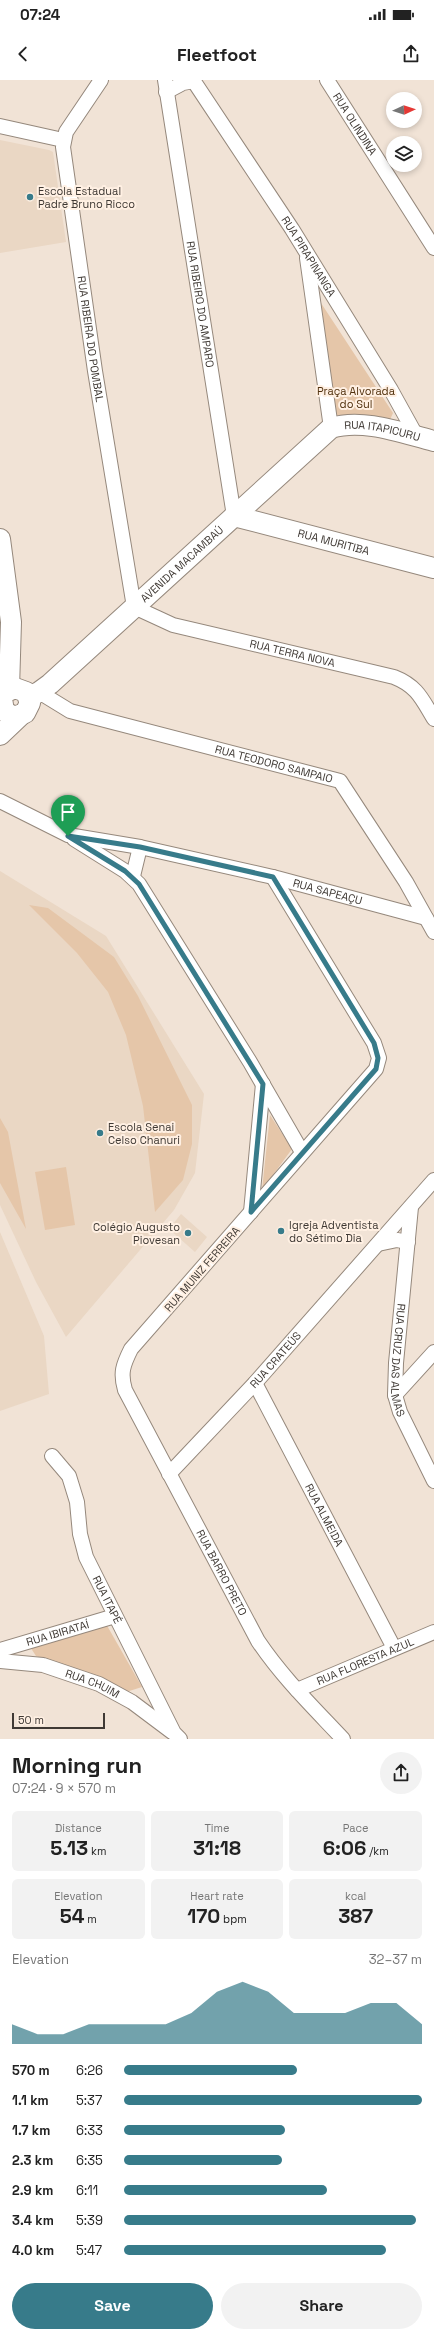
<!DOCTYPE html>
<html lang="en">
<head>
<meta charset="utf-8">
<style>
	:root { --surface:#fff; --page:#f2f2f2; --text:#222; --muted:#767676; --accent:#377b8a }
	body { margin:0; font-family:"Space Grotesk",sans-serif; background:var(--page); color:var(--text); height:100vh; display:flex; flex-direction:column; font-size:15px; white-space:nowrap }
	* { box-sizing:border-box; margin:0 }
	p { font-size:13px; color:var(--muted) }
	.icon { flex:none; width:22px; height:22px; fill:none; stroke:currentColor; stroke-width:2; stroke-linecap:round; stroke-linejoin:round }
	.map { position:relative; height:1659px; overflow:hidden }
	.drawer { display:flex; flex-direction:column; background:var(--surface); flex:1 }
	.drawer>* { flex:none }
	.needle { width:26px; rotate:87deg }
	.buttons { position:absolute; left:386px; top:12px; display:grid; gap:8px }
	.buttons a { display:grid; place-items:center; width:36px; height:36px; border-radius:50%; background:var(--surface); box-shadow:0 2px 6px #0003; font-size:20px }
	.scale { position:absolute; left:12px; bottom:10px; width:93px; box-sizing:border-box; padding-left:4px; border:2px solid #3f3934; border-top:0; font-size:11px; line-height:14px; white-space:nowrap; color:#3f3934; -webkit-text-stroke:3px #fff0e3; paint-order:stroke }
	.pin { position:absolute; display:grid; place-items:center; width:34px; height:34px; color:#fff; margin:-41px -17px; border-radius:50% 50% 50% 0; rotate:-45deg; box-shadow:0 0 4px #0007 }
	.pin .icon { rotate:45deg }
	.round { display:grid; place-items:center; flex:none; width:42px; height:42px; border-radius:21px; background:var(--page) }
	.head { display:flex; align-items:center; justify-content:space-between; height:68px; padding:0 12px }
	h1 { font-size:22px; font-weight:800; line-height:30px }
	.metrics { display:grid; grid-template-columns:repeat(3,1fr); gap:6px; height:68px; padding:4px 12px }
	.metrics div { display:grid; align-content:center; border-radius:6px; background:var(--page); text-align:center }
	.metrics b { font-size:20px; font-weight:800 }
	.metrics small { font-size:11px; font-weight:400 }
	.metrics p { font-size:11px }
	.chart { height:112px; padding:8px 12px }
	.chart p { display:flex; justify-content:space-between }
	.chart svg { width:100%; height:72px; margin-top:4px; fill:var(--accent); opacity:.7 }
	.cta { display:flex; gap:8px; margin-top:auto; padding:8px 12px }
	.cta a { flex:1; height:46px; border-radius:24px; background:var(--accent); color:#fff; font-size:16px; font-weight:800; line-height:46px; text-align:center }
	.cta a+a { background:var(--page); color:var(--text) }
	ul { padding:0 12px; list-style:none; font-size:13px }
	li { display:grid; grid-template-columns:64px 48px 1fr; align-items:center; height:30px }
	li i { height:10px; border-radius:5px; background:var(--accent) }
	.status { display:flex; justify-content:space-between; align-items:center; height:28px; padding:0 20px; background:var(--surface); direction:ltr }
	.status svg { height:11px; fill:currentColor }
	header { display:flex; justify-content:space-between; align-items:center; height:52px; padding:0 12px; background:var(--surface); font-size:18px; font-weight:800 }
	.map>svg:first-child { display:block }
	.built { fill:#ead7c4 }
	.green { fill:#e5c6a9 }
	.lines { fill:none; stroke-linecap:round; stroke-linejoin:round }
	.street-casing { stroke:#95887c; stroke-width:16 }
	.secondary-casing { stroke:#95887c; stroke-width:22 }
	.street { stroke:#fff; stroke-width:14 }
	.secondary { stroke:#fff; stroke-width:20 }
	.route-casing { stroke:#fff; stroke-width:8 }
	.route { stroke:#377b8a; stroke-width:5 }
	.poi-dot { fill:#377b8a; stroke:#fff0e3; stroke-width:1.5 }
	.labels { text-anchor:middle; stroke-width:4; stroke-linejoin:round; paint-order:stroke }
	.street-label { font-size:11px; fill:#3f3934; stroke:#fff0e3 }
	.poi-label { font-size:11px; fill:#3f3934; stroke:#fff0e3; text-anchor:start }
	.park-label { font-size:11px; fill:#51310e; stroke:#fff0e3 }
</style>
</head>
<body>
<div class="status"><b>07:24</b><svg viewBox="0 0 49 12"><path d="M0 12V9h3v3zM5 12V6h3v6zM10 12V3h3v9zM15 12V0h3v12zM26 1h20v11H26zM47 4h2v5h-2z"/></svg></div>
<header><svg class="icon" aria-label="back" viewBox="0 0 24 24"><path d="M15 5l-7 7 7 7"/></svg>Fleetfoot<svg class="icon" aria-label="share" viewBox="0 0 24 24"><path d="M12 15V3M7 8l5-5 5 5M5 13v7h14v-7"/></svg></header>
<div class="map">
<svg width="434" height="1659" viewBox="0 0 434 1659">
	<rect width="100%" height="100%" fill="#f1e3d6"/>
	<path class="built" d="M0,60l49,10 4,2 13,90 -66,11z
		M0,791l106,65 98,158 -9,79 -21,37 -108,127 -30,-55 -36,-77z
		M181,1134l26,23 -12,15 -26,-23z
		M0,1152l44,104 5,58 -49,17z"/>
	<path class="green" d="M321,223l72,110 -4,9 -7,3 -46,-10z
		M29,825l19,3 66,49 24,39 54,109v39l-9,36 -28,32 -12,-106 -17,-71 -18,-43 -31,-39z
		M270,1035l22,34 -30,41z
		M0,1038l8,14 18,97 -26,-46z
		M66,1087l9,58 -30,5 -10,-58z
		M101,1535l41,72 -19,6 -87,-37 -13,-20z"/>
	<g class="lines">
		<defs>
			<g id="street">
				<path id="s1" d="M101,0l-35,52 -3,15 32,224 39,236 39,18 221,52c23,9 28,22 40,42"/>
				<path id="s2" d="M165,0l69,436"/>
				<path id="s3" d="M193,0l99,149 99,161 26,47"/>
				<path id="s4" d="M327,0l107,168"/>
				<path d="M166,12l17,-9 11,-2"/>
				<path d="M0,46l63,14"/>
				<path d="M307,178l24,170"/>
				<path id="s5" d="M39,612l31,19 270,70 66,101 28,50"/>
				<path id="s6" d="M0,721l68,34 72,12 133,30 153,41"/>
				<path d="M74,759l51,32 14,13 111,178 52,90"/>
				<path d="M133,796l7,-29"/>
				<path id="s7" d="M273,797l101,166 5,15 -3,11 -245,280c-8,16 -11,24 -6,41l133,251c24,36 55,66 85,98"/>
				<path id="s8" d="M411,1127l-15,156 -1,32 5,17 34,69"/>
				<path d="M251,1132l12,-128"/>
				<path d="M378,1164l19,-4 11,2"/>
				<path id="s9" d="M255,1303l139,265"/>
				<path d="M395,1315l39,-43"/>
				<path id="s10" d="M52,1376l17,20 8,26 3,32 6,23 88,176 6,6"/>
				<path id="s11" d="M169,1394l86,-91 179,-203"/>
				<path id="s12" d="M0,1570l115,-34"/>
				<path id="s13" d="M0,1581l43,4 56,19 33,18 40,30"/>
				<path id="s14" d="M297,1610l137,-58"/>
			</g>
			<g id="secondary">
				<path id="s15" d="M234,436l200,52"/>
				<path d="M0,459l11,83 -2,67"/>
				<path id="s16" d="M29,617l10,-5 11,-8 281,-256c32,-10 71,5 103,13"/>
				<path d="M0,621l4,-8 11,-5 11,4 4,11 -5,10 -11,4 -10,-6 -2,-12"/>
				<path d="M0,655l20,-19"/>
			</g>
		</defs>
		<use href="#street" class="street-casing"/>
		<use href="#secondary" class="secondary-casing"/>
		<use href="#street" class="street"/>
		<use href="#secondary" class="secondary"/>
	</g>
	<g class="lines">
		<defs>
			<path id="route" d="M68,756l72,11 133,30 101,166 4,15 -2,11 -125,143 12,-128 -124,-200 -14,-13z"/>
		</defs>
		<use href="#route" class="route-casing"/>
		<use href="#route" class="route"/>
	</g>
	<g class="poi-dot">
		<circle cx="30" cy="117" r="4"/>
		<circle cx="100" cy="1053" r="4"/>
		<circle cx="281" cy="1151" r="4"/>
		<circle cx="188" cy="1153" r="4"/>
	</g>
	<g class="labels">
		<g class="street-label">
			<text dy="4" stroke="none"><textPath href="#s4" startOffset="52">RUA OLINDINA</textPath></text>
			<text dy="4" stroke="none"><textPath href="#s3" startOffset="211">RUA PIRAPINANGA</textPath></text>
			<text dy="4" stroke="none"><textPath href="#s2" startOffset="227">RUA RIBEIRO DO AMPARO</textPath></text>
			<text dy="4" stroke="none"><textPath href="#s1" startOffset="272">RUA RIBEIRA DO POMBAL</textPath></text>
			<text dy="4" stroke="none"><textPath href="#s16" startOffset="457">RUA ITAPICURU</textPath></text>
			<text dy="4" stroke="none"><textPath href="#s15" startOffset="103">RUA MURITIBA</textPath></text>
			<text dy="4" stroke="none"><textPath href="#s16" startOffset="203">AVENIDA MACAMBAÚ</textPath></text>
			<text dy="4" stroke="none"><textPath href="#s1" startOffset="709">RUA TERRA NOVA</textPath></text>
			<text dy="4" stroke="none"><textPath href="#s5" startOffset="247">RUA TEODORO SAMPAIO</textPath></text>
			<text dy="4" stroke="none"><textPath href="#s6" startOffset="342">RUA SAPEAÇU</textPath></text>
			<text transform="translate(202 1189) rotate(-49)" y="4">RUA MUNIZ FERREIRA</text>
			<text dy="4" stroke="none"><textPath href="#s8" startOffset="154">RUA CRUZ DAS ALMAS</textPath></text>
			<text dy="4" stroke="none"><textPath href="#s11" startOffset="156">RUA CRATEÚS</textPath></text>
			<text dy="4" stroke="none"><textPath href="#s9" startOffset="149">RUA ALMEIDA</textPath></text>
			<text dy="4" stroke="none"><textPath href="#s7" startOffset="843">RUA BARRO PRETO</textPath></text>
			<text dy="4" stroke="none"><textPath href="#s10" startOffset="157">RUA ITAPÉ</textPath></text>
			<text dy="4" stroke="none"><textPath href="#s12" startOffset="60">RUA IBIRATAÍ</textPath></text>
			<text dy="4" stroke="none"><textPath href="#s14" startOffset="74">RUA FLORESTA AZUL</textPath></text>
			<text dy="4" stroke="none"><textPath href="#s13" startOffset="96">RUA CHUIM</textPath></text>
		</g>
		<g class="poi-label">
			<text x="38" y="115">Escola Estadual<tspan x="38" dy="13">Padre Bruno Ricco</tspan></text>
			<text x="108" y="1051">Escola Senai<tspan x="108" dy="13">Celso Chanuri</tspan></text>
			<text x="289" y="1149">Igreja Adventista<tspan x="289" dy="13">do Sétimo Dia</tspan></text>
			<text x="180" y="1151" text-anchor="end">Colégio Augusto<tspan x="180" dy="13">Piovesan</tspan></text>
		</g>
		<g class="park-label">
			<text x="356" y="315">Praça Alvorada<tspan x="356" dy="13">do Sul</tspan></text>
		</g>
	</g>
</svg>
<div class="buttons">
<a><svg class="needle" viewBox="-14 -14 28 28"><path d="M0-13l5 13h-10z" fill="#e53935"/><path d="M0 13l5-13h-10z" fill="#767676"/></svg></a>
<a><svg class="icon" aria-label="layers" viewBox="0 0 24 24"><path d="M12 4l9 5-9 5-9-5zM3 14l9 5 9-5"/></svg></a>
</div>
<div class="scale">50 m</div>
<div class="pin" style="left:68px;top:756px;background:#1e9e55"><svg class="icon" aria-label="arrive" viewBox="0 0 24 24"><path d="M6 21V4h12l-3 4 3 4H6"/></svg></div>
</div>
<section class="drawer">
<div class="head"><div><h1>Morning run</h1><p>07:24 · 9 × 570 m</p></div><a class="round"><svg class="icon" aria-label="share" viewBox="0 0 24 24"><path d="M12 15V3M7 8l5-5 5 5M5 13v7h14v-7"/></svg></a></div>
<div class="metrics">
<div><p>Distance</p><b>5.13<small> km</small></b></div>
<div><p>Time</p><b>31:18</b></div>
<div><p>Pace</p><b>6:06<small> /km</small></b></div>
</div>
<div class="metrics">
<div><p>Elevation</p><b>54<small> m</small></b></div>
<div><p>Heart rate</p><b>170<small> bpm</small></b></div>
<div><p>kcal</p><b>387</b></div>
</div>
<div class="chart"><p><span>Elevation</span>32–37 m</p>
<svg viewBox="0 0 160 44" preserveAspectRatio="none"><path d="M0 44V32L10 38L20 38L30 32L40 32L50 32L60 32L70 25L80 12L90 6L100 12L110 25L120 25L130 25L140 19L150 19L160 32V44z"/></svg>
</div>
<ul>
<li><b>570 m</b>6:26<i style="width:58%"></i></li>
<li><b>1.1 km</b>5:37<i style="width:100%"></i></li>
<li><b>1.7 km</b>6:33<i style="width:54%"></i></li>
<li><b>2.3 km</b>6:35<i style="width:53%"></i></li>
<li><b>2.9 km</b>6:11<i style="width:68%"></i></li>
<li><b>3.4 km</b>5:39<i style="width:98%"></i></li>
<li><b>4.0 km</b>5:47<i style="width:88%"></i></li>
</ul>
<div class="cta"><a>Save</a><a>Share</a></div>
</section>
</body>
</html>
